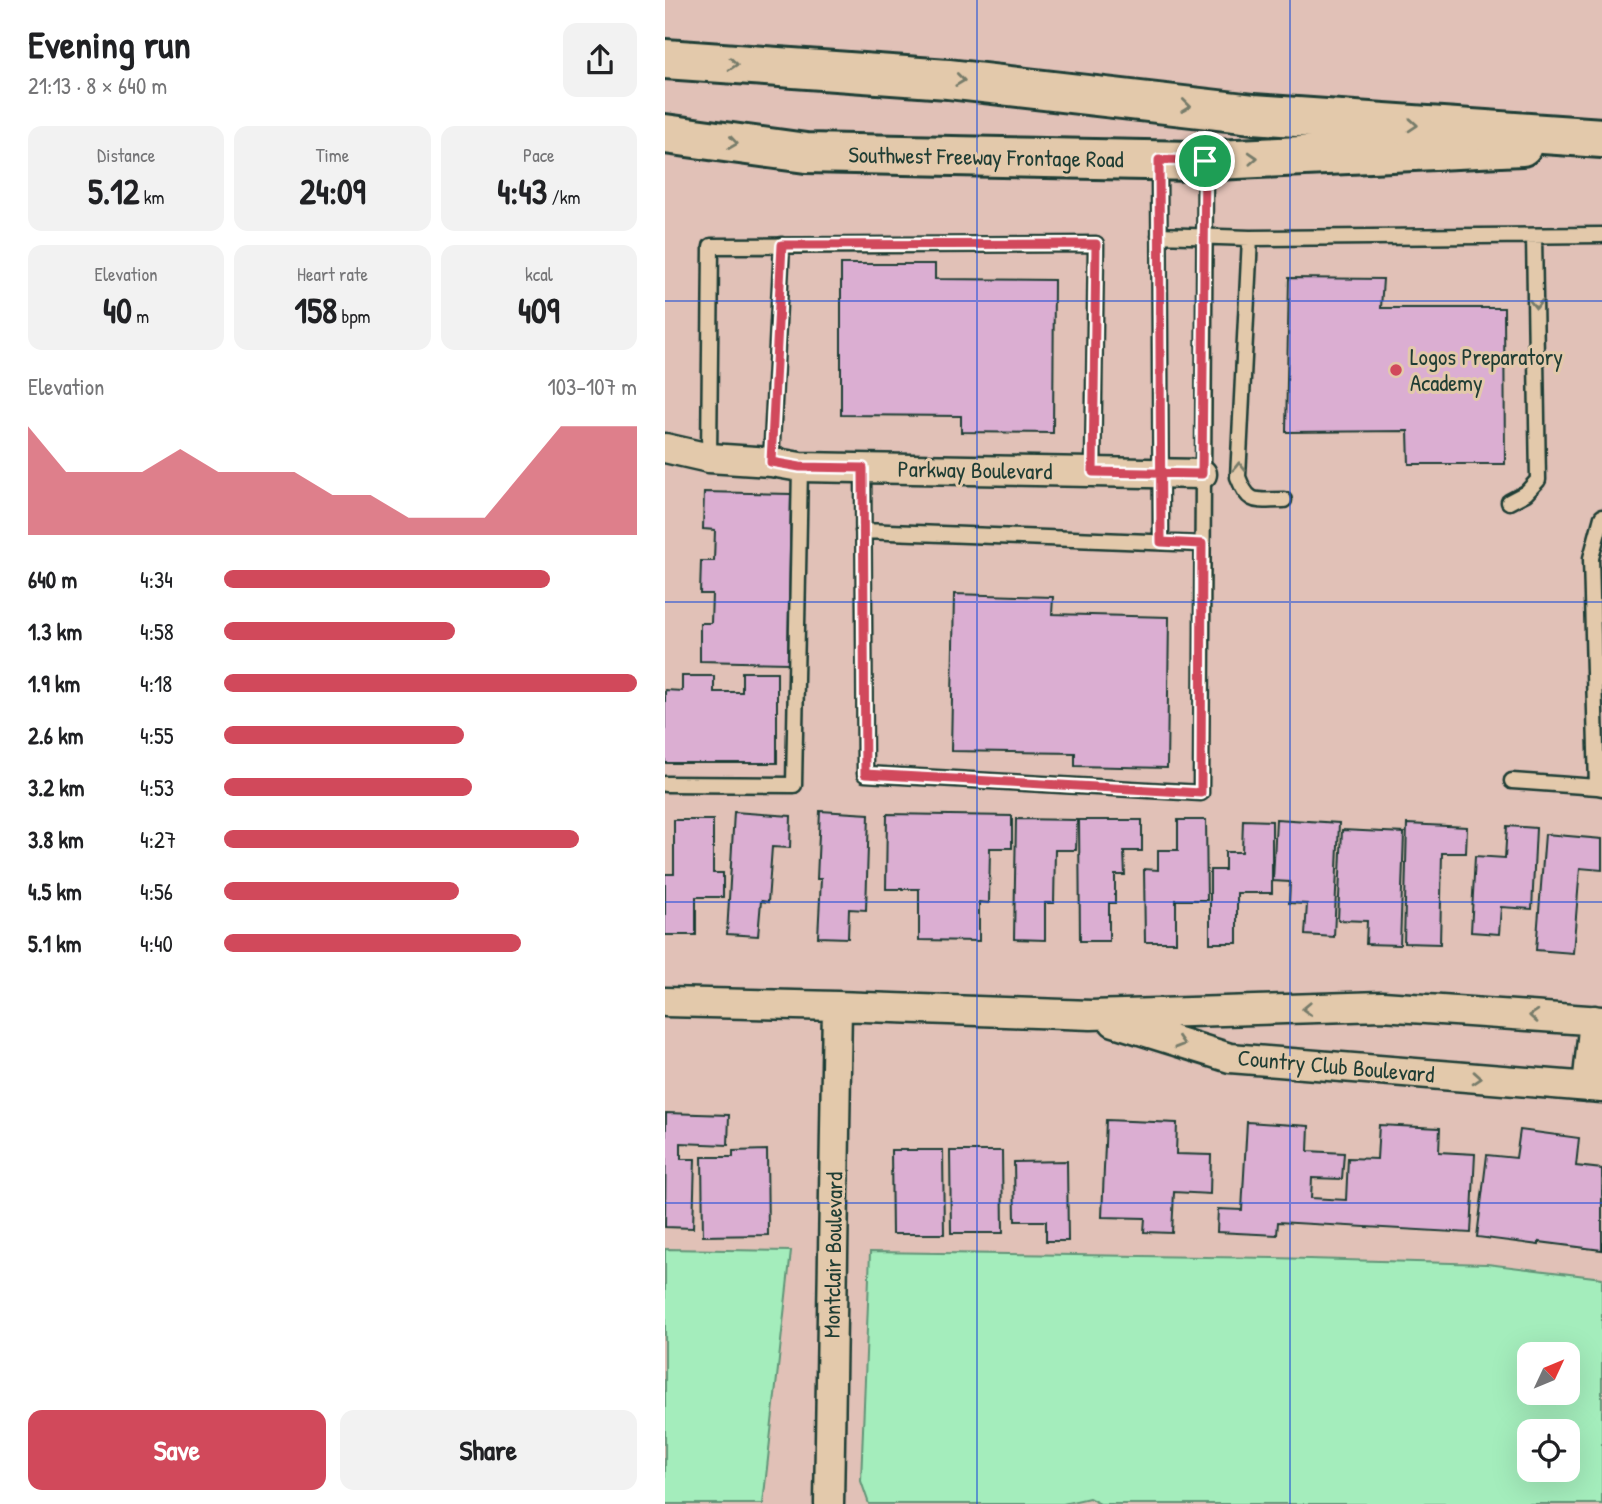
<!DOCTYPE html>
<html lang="en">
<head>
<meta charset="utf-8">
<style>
	:root { --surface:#fff; --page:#f2f2f2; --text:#202124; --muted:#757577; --accent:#d1495b }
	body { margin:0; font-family:"Patrick Hand",sans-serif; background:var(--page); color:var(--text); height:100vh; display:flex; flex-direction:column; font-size:26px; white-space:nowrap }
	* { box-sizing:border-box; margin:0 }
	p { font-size:23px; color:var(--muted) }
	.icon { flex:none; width:38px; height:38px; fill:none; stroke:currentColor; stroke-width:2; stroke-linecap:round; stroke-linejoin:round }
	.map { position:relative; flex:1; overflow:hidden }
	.panel { display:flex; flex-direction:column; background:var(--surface); width:665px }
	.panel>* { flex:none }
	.needle { width:46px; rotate:46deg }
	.tools { position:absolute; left:852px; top:1342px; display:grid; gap:14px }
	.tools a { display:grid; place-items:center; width:63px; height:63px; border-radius:14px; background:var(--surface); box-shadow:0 7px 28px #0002; font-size:35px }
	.pin { position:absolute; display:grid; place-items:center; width:60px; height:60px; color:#fff; margin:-30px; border:4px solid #fff; border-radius:50%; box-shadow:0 2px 7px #0007 }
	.round { display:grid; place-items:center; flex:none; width:74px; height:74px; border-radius:14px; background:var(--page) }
	.head { display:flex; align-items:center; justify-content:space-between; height:119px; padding:0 28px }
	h1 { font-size:38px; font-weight:800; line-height:52px }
	.stats { display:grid; grid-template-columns:repeat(3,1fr); gap:10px; height:119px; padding:7px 28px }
	.stats div { display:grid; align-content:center; border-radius:14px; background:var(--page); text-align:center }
	.stats b { font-size:35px; font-weight:800 }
	.stats small { font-size:19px; font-weight:400 }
	.stats p { font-size:19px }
	.chart { height:196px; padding:14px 28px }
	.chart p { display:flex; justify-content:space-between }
	.chart svg { width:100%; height:126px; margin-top:7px; fill:var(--accent); opacity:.7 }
	.button { display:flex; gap:14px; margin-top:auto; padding:14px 28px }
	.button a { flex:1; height:80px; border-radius:14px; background:var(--accent); color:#fff; font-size:28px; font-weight:800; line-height:80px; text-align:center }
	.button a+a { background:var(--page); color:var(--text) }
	ul { padding:0 28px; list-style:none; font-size:23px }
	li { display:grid; grid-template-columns:112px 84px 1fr; align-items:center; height:52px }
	li i { height:18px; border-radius:9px; background:var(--accent) }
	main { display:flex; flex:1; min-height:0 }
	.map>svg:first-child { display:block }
	.green { fill:#a4edbc; stroke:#629578; stroke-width:2; fill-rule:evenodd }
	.building { fill:#dbaed2; stroke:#1f3d34; stroke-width:2 }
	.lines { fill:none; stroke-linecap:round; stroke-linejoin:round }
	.lane-casing { stroke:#1f3d34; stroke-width:19 }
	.street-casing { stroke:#1f3d34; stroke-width:33 }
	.secondary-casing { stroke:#1f3d34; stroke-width:44 }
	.highway-casing { stroke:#1f3d34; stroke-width:44 }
	.lane { stroke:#e3c9ab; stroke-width:14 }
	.street { stroke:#e3c9ab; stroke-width:28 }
	.secondary { stroke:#e3c9ab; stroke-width:38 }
	.highway { stroke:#e3c9ab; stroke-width:38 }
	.oneway { stroke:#777c6a }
	.route-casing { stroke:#fff; stroke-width:14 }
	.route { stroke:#d1495b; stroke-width:9 }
	.grid { fill:none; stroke:#1d4ed8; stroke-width:2; stroke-opacity:0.55 }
	.poi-dot { fill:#d1495b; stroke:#e3c9ab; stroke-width:2.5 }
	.labels { text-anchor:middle; stroke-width:6; stroke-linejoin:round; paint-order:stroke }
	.street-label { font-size:23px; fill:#1f3d34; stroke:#e3c9ab }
	.poi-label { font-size:23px; fill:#1f3d34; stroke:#e3c9ab; text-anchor:start }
</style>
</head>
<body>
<main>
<section class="panel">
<div class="head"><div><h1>Evening run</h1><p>21:13 · 8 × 640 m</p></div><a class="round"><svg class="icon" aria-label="share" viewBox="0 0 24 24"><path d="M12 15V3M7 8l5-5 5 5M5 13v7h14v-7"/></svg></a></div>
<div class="stats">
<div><p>Distance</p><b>5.12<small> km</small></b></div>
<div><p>Time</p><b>24:09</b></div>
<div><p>Pace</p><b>4:43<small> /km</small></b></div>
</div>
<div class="stats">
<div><p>Elevation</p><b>40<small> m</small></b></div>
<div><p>Heart rate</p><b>158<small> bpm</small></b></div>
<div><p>kcal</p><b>409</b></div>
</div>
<div class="chart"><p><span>Elevation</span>103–107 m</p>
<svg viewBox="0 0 160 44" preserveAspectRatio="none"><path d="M0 44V6L10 22L20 22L30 22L40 14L50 22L60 22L70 22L80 30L90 30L100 38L110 38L120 38L130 22L140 6L150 6L160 6V44z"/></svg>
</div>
<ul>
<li><b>640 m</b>4:34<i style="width:79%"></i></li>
<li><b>1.3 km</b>4:58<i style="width:56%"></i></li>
<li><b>1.9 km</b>4:18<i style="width:100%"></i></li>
<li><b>2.6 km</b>4:55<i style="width:58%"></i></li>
<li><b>3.2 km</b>4:53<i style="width:60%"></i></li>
<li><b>3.8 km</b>4:27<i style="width:86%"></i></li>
<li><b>4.5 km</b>4:56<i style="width:57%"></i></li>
<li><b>5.1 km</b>4:40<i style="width:72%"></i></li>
</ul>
<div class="button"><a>Save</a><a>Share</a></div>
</section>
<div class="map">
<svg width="937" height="1504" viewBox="0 0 937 1504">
	<rect width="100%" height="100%" fill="#e1c1b7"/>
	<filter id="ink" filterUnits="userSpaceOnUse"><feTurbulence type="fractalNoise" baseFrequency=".0143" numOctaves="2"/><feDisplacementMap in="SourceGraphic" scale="14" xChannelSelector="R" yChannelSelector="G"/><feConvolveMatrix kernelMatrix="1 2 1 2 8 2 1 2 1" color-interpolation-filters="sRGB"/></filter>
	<g filter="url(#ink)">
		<path class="green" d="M0,1249l126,2 -28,253h-98z
			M205,1252l403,6 214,6 115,14v226h-502l-11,-6 -26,6h-194l-8,-23zM864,1354h39v39h-39zM864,1432h39v38h-39z"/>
		<path class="building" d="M176,264h94v15l119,1 -1,153 -92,-1v-16l-120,-1z
			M624,278l94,1 -2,29h123l1,156h-96l-1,-33 -122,1z
			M39,492l87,2 -3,169 -88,-2v-38h11l1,-29h-12l1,-33h13l1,-31 -12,-1z
			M289,594l99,3 -1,17 117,3 -2,151 -92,-2v-13l-124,-2z
			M77,672h35v91h-112v-73l17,1v-15h32v16h28z
			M155,811l49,3 -3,96 -17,-1 -1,29 -30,-1 3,-58h-4z
			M69,812l57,4 -1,32 -18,-1 -4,55 -7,-1 -3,35 -31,-2z
			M222,814l125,2v32h-22l-1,55 -10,-1v39l-60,-1v-51h-33z
			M351,819l61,1 -1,30h-21l-1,53h-9v37l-31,-1z
			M611,819l63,4 -5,114 -29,-2 2,-31 -18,-1 1,-21 -17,-1z
			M9,820h39v53h10v24h-27v38h-31v-61h9z
			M414,820h63v31h-18l1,24h-10v28h-6v38h-29z
			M513,820h28l1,80h-31v42h-31l-1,-73 14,1v-20h20z
			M578,820l29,1v72h-35v50h-27v-73h15v-18h17z
			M742,824l60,3 -1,26h-24l-2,91 -36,-1z
			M842,826l29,2 -4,81 -31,-2 -2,27 -28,-2 4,-76 30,2z
			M677,830l62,3 -4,112 -34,-1 1,-23 -29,-1z
			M880,834l57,5v31l-22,-2 -7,85 -37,-3z
			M1,1113l63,2 -1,30 -47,-2v16h14l-2,69 -28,-1z
			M441,1120l71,3 -1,31 35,1 -1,39 -36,-2 -2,41 -28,-1 1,-14 -43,-1z
			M582,1122l62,4 -1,25 36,2 -2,26 -30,-1 -1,20 35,2 2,-42 29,1 2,-34 61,3 -1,24 36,2 -4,79 -193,-11 -1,13 -60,-3 1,-23 24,1z
			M855,1130l59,8 -3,28 26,3v81l-63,-8v3l-62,-8 10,-82 29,3z
			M102,1150l1,85 -65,1 -1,-79h31v-6z
			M226,1150h52l1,84h-52z
			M285,1151h52l1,82h-52z
			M402,1161l1,80h-22v-20h-31l-1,-59z"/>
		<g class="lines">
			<defs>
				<path id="lane" d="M494,162l2,380
					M494,235l91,3 352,-3
					M585,238l-12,239c11,29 18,23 46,23
					M44,458l2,-212 385,-2 -3,228
					M106,462l11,-217
					M198,468l2,306 336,19 4,-630
					M844,502l17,-9 12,-13 -4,-244
					M937,517l-11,41 6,229 5,1
					M198,531l339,13
					M847,781l85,6
					M0,784l129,1 6,-318"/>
				<path id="street" d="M0,448l44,10 62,4 29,5 402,7
					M0,1002l172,4 254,9 291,-9 220,15
					M449,1022l116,36 372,30
					M922,1087l7,-67
					M164,1504l8,-498"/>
				<path id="secondary" d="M0,134l141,19 388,8 328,-15"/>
				<path id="highway" d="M0,59l283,20 305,35 349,24"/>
			</defs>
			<use href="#lane" class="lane-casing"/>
			<use href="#street" class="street-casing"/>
			<use href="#secondary" class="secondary-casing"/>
			<use href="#highway" class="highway-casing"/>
			<use href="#lane" class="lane"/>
			<use href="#street" class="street"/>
			<use href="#secondary" class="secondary"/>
			<use href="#highway" class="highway"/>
		</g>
		<defs><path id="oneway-chevron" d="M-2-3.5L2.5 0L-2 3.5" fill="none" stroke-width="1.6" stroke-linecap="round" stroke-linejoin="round" transform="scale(1.75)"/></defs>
		<g class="oneway">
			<use href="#oneway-chevron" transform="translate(68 64) rotate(4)"/>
			<use href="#oneway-chevron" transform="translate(295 80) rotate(7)"/>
			<use href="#oneway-chevron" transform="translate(521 106) rotate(7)"/>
			<use href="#oneway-chevron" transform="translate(748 125) rotate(4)"/>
			<use href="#oneway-chevron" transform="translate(68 143) rotate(8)"/>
			<use href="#oneway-chevron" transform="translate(588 158) rotate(-3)"/>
			<use href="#oneway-chevron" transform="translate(871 304) rotate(89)"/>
			<use href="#oneway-chevron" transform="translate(574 467) rotate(-90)"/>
			<use href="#oneway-chevron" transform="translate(642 1009) rotate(178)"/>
			<use href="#oneway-chevron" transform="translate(869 1016) rotate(-176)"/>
			<use href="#oneway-chevron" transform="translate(515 1043) rotate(17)"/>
			<use href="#oneway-chevron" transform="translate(812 1078) rotate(4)"/>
		</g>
	</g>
	<g class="lines" filter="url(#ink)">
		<defs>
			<path id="route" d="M540,161l-3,313 -109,-2 3,-228 -314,1 -11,217 29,5 63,1 2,306 336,19 1,-249 -41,-2 -2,-382 46,1"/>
		</defs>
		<use href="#route" class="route-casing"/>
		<use href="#route" class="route"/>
	</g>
	<path class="grid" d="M312,0v1504M625,0v1504M0,301h937M0,602h937M0,902h937M0,1203h937"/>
	<circle class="poi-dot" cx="731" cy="370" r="7"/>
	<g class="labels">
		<g class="street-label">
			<text transform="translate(321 157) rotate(1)" y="8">Southwest Freeway Frontage Road</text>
			<text transform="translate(310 470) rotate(1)" y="8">Parkway Boulevard</text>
			<text transform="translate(671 1066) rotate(5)" y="8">Country Club Boulevard</text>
			<text transform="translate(168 1255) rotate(-89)" y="8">Montclair Boulevard</text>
		</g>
		<g class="poi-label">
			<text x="745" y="365">Logos Preparatory<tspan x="745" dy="26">Academy</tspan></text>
		</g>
	</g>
</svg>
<div class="tools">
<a><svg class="needle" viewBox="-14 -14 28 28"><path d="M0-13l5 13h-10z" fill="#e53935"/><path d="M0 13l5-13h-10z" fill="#757577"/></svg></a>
<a><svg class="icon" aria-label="locate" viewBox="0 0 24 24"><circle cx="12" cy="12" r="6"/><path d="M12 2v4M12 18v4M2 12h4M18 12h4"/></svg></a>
</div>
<div class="pin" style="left:540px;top:161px;background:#1e9e55"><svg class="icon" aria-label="arrive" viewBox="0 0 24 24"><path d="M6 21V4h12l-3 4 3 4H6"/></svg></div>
</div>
</main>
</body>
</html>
